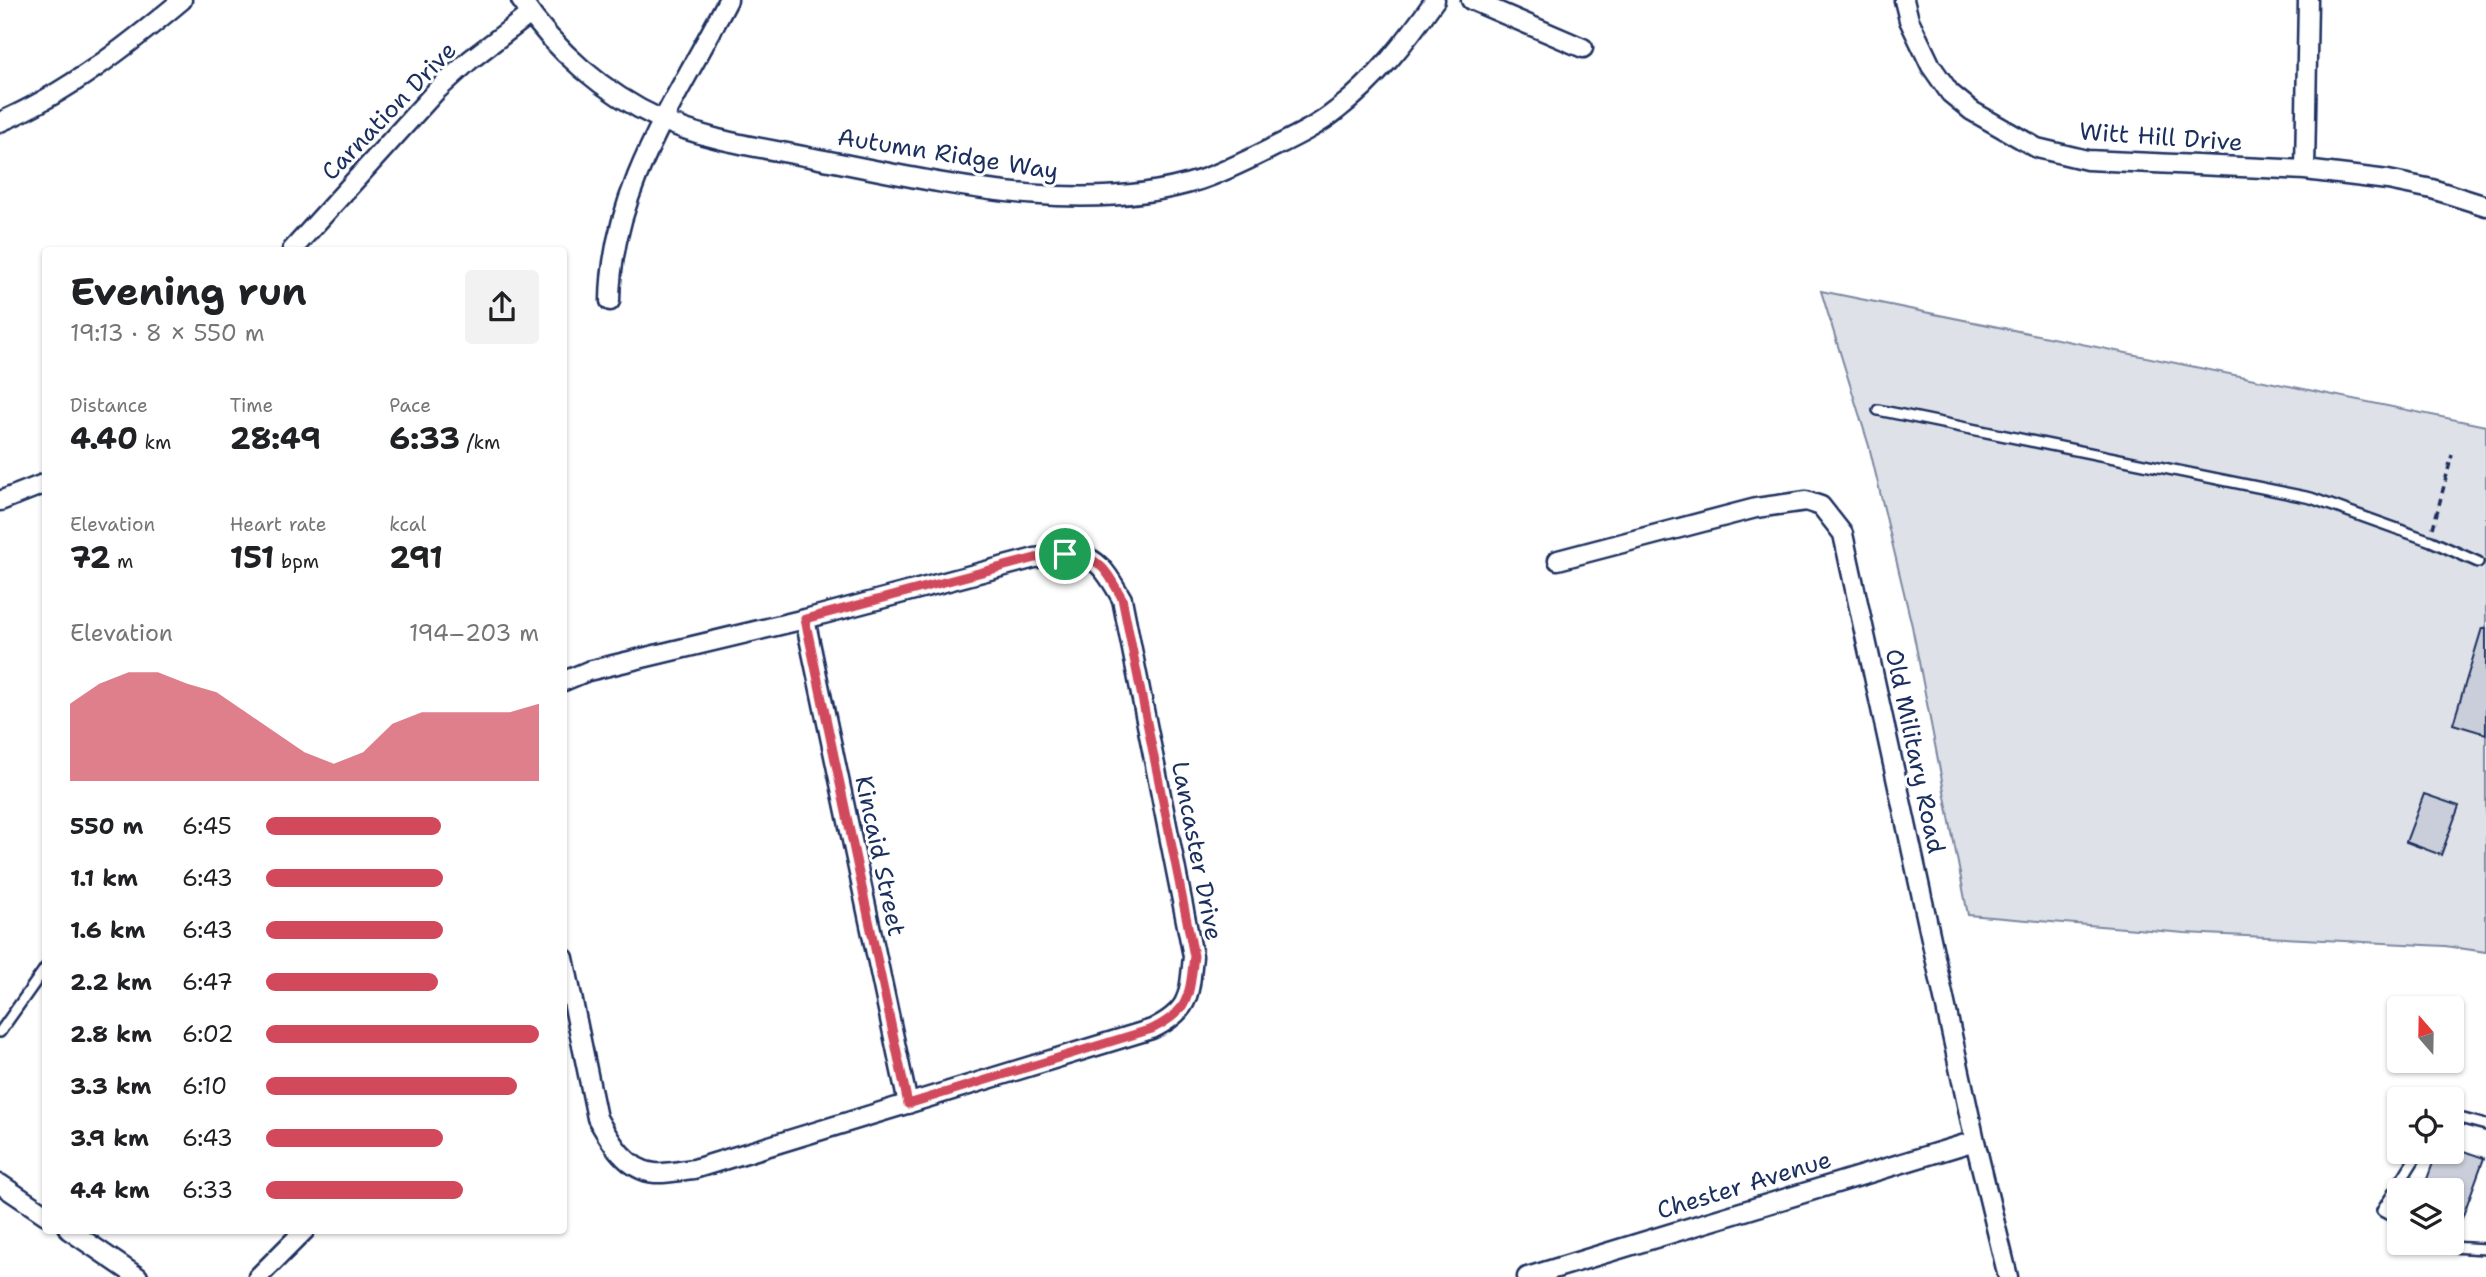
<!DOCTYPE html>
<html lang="en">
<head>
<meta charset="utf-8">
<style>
	:root { --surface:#fff; --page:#f2f2f2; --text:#202124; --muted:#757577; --accent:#d1495b }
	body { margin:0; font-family:"Shantell Sans",sans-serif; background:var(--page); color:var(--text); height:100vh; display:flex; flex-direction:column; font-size:26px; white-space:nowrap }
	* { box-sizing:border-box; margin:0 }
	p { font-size:23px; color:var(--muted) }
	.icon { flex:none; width:38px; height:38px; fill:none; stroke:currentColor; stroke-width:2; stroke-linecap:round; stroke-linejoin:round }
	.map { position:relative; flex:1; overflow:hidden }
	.sheet { position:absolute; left:42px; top:247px; width:525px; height:987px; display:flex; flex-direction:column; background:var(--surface); border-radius:7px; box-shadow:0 2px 5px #0004 }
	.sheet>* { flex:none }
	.needle { width:46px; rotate:340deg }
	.fabs { position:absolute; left:2387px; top:996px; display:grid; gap:14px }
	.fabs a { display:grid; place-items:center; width:77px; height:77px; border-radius:7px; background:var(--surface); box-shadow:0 2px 5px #0004; font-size:35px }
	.pin { position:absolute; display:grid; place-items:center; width:60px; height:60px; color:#fff; margin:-30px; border:4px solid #fff; border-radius:50%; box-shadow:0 2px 7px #0007 }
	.round { display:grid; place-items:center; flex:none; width:74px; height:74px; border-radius:7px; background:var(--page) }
	.overview { display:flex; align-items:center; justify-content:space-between; height:119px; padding:0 28px }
	h1 { font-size:38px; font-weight:700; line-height:52px }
	.metrics { display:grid; grid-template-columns:repeat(3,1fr); gap:10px; height:119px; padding:7px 28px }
	.metrics div { display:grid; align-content:center }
	.metrics b { font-size:30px; font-weight:700 }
	.metrics small { font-size:19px; font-weight:400 }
	.metrics p { font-size:19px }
	.chart { height:196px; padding:14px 28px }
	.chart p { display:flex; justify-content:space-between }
	.chart svg { width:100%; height:126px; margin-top:7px; fill:var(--accent); opacity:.7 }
	ul { padding:0 28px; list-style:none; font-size:23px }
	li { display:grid; grid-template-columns:112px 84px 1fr; align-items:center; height:52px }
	li i { height:18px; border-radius:9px; background:var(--accent) }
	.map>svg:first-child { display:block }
	.green { fill:#dee1e7; stroke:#7c88a2; stroke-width:2 }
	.building { fill:#caceda; stroke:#1b2f5e; stroke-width:2 }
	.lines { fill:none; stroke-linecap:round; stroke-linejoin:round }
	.service-casing { stroke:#1b2f5e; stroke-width:14 }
	.minor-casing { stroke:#1b2f5e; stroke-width:23 }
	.path { stroke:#1b2f5e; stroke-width:3.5; stroke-dasharray:7 5; stroke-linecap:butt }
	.service { stroke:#fff; stroke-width:9 }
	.minor { stroke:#fff; stroke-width:18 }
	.route-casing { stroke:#fff; stroke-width:14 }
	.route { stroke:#d1495b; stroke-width:9 }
	.labels { text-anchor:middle; stroke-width:6; stroke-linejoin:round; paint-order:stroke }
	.street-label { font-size:24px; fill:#1b2f5e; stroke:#fff }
</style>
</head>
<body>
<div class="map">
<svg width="2486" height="1277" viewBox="0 0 2486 1277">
	<rect width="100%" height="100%" fill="#fff"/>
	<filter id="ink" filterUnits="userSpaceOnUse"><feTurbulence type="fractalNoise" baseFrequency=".0143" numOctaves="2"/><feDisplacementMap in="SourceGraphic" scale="14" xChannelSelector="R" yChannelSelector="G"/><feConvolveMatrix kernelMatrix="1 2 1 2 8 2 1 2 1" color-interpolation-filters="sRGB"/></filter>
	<g filter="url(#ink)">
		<path class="green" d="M1821,291l665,135v526l-41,-6 -260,-13 -217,-18 -56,-289 -43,-180z"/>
		<path class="building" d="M2482,628h4v106l-33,-10z
			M2424,794l35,12 -18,49 -35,-13z
			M2452,1147l32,11 -30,82h-2v-50h-29l14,-38h15z"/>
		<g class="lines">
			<defs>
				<path id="service" d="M1878,410l433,88 120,43 47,21
					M0,1032l46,-65
					M2452,1116l34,9
					M2399,1220l-17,-9 37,-59
					M2442,1242l8,5 36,2"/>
				<path id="minor" d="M521,0c34,51 83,93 139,119 49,23 106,29 159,40 119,23 263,59 381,21 24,-8 46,-19 68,-30 24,-12 48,-23 69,-40 39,-30 70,-70 98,-110
					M1471,0l112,48
					M1904,0l5,20 22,46 19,27 22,18 65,37 50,12 218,10 83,10 44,9 54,17
					M0,122c67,-29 126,-75 182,-122
					M2305,170l3,-170
					M292,250l144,-159 34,-31 60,-46
					M610,301c1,-112 69,-205 118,-301
					M0,501l46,-18
					M1558,560l198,-52 50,-7 15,5 22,28 132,607 33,136
					M805,619l103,485
					M564,681l24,-10 217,-52 230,-61c53,-7 60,-7 87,41l71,357c-4,39 -2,54 -41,73l-458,140c-12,1 -26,5 -39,4 -28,-2 -45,-32 -58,-55l-33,-160
					M0,1184l46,31
					M69,1230l69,47
					M258,1277l47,-47
					M1527,1277l448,-136"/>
			</defs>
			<use href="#service" class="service-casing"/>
			<use href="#minor" class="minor-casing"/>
			<path class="path" d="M2433,528l19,-73"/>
			<use href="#service" class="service"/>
			<use href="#minor" class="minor"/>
		</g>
	</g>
	<g class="lines" filter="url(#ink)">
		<defs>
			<path id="route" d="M1065,554c36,2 40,15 57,44l72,358c-5,39 -3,54 -42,73l-244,75 -103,-485 230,-61z"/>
		</defs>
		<use href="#route" class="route-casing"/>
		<use href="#route" class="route"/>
	</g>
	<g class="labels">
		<g class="street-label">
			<text transform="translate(389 111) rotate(-46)" y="8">Carnation Drive</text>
			<text transform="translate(2161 137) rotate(4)" y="8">Witt Hill Drive</text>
			<text transform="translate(948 154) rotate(9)" y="8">Autumn Ridge Way</text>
			<text transform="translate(1915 751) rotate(78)" y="8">Old Military Road</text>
			<text transform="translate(1197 851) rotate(79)" y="8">Lancaster Drive</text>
			<text transform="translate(880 856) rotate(78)" y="8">Kincaid Street</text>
			<text transform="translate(1744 1185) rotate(-17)" y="8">Chester Avenue</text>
		</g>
	</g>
</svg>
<div class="fabs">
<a><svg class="needle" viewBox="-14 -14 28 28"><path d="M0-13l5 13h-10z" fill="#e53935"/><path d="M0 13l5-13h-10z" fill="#757577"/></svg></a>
<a><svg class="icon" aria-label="locate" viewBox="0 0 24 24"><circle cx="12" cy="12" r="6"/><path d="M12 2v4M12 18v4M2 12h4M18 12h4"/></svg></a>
<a><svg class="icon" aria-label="layers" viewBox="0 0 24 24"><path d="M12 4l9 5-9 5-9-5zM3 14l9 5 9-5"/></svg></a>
</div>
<div class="pin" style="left:1065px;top:554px;background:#1e9e55"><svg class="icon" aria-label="arrive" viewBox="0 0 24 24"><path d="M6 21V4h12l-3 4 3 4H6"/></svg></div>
<section class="sheet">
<div class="overview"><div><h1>Evening run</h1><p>19:13 · 8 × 550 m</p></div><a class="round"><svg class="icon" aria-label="share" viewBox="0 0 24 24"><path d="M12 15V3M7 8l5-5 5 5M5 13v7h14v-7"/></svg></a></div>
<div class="metrics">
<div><p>Distance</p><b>4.40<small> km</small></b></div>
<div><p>Time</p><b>28:49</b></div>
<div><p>Pace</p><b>6:33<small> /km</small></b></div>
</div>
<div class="metrics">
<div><p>Elevation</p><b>72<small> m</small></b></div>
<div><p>Heart rate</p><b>151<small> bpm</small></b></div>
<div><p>kcal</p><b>291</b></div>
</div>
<div class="chart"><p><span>Elevation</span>194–203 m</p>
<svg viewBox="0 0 160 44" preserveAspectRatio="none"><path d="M0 44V17L10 10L20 6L30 6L40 10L50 13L60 20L70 27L80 34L90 38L100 34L110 24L120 20L130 20L140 20L150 20L160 17V44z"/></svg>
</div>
<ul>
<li><b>550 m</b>6:45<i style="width:64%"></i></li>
<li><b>1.1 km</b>6:43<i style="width:65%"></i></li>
<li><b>1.6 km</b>6:43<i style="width:65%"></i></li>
<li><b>2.2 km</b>6:47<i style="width:63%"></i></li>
<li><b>2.8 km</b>6:02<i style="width:100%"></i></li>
<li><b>3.3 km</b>6:10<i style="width:92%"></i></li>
<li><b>3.9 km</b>6:43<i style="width:65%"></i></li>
<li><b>4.4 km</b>6:33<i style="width:72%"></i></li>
</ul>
</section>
</div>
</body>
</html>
